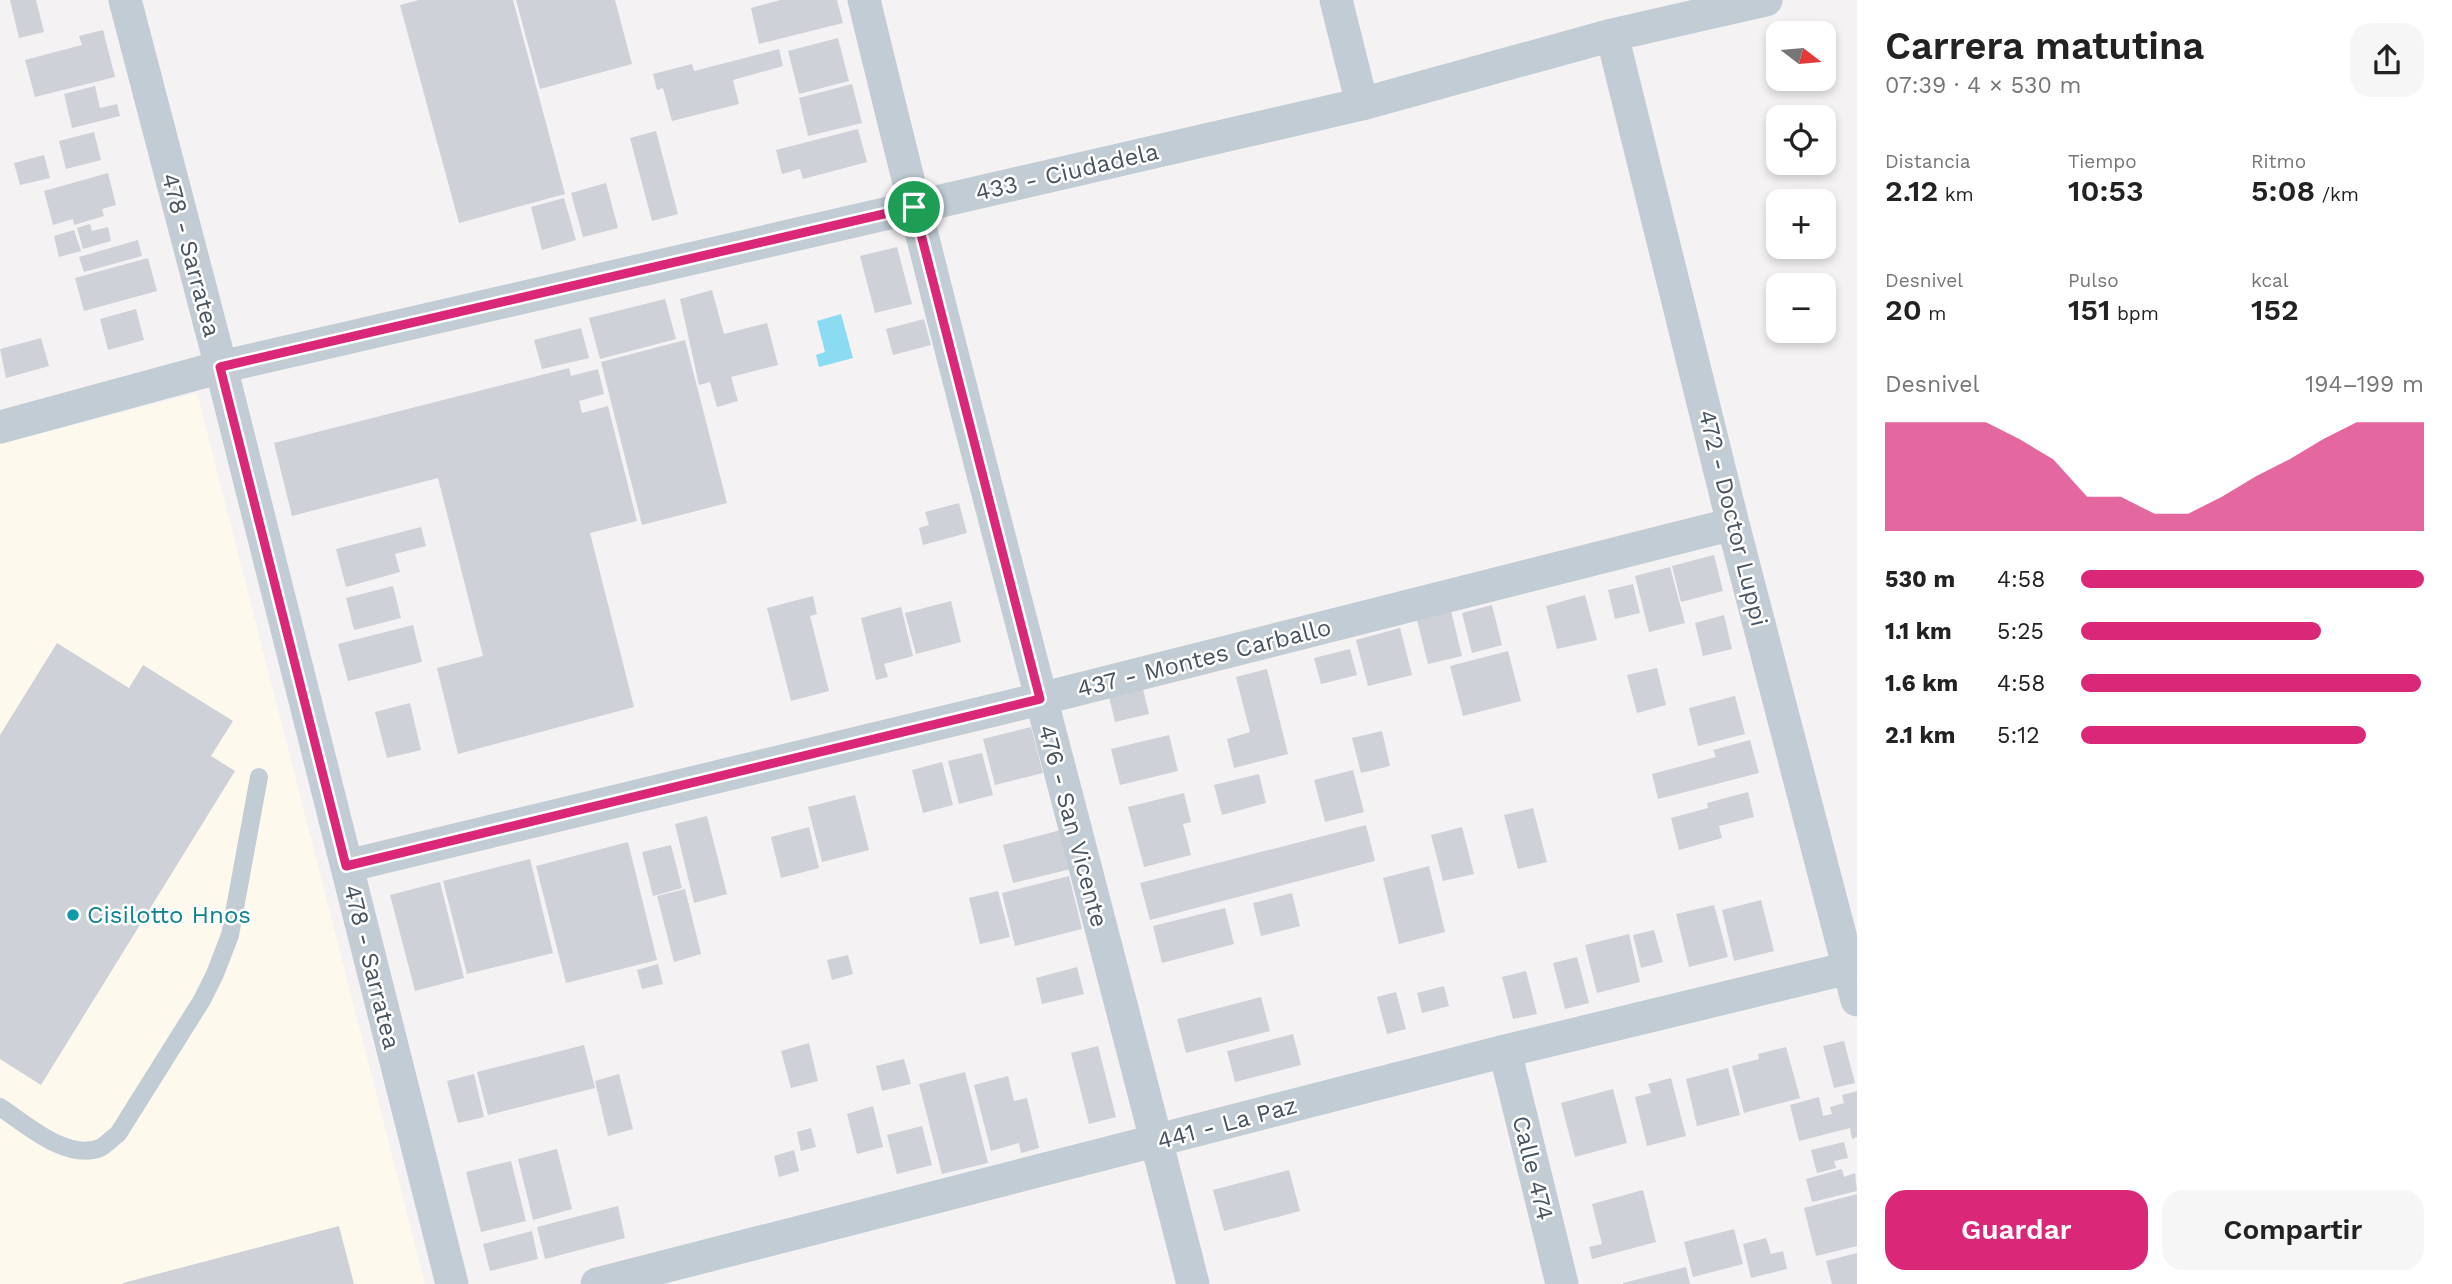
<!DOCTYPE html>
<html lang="es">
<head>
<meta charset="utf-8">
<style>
	:root { --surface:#fff; --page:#f6f6f6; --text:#222; --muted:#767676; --accent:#db2777 }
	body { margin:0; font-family:"Work Sans",sans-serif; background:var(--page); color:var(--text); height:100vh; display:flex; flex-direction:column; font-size:26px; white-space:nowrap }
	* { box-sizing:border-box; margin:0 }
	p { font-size:23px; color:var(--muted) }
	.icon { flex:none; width:38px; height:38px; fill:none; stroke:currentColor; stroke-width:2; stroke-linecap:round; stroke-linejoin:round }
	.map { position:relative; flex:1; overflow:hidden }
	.sheet { display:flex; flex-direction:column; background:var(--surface); width:595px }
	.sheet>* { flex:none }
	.needle { width:46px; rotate:106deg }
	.controls { position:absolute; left:1766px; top:21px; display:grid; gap:14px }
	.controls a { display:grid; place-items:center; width:70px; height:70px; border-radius:14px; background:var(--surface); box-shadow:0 4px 10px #0003; font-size:35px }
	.pin { position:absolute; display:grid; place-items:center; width:60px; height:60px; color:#fff; margin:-30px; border:4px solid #fff; border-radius:50%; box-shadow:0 2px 7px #0007 }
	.round { display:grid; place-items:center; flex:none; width:74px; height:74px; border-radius:21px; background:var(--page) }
	.summary { display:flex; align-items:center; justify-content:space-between; height:119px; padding:0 28px }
	h1 { font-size:38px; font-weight:600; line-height:52px }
	.stats { display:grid; grid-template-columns:repeat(3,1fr); gap:10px; height:119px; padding:7px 28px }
	.stats div { display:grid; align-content:center }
	.stats b { font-size:30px; font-weight:600 }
	.stats small { font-size:19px; font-weight:400 }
	.stats p { font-size:19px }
	.chart { height:196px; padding:14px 28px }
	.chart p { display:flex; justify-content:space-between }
	.chart svg { width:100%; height:126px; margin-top:7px; fill:var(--accent); opacity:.7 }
	.primary-button { display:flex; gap:14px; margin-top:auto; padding:14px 28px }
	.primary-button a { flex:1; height:80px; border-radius:21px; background:var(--accent); color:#fff; font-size:28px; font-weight:600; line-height:80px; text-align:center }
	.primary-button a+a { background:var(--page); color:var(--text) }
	ul { padding:0 28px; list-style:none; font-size:23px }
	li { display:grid; grid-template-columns:112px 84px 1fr; align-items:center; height:52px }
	li i { height:18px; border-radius:9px; background:var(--accent) }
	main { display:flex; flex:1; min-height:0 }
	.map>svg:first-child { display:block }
	.commercial { fill:#fdf9ed }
	.water { fill:#8bdcf2 }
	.building { fill:#ced1d7 }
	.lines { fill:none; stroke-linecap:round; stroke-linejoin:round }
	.lane { stroke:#c2ccd4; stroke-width:18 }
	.street { stroke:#c2ccd4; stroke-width:33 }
	.route-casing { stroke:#fff; stroke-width:14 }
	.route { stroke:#db2777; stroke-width:9 }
	.culture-dot { fill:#0f9aa8; stroke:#fff; stroke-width:2.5 }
	.labels { text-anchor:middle; stroke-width:5; stroke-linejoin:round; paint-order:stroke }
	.street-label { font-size:24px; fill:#485561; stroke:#fff }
	.culture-label { font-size:24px; fill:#0d838f; stroke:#fff; text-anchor:start }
</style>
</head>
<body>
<main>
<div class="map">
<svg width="1857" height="1284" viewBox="0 0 1857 1284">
	<rect width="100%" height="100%" fill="#f4f2f2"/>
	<path class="commercial" d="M197,393l228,891h-425v-840z"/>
	<path class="water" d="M841,314l12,44 -34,9 -3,-12 9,-3 -8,-31z"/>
	<path class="building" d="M10,0h26l8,32 -25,6z
		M419,0h94l52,194 -106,29 -59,-218z
		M516,0h99l17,64 -92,25z
		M780,0h57l6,23 -84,21 -8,-36z
		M103,30l12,47 -80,20 -10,-37 57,-15 -3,-9z
		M838,38l11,43 -50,13 -11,-43z
		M779,49l4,17 -50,14 6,24 -67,17 -9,-33 -6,2 -4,-16 39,-10 2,7z
		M852,84l10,39 -54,13 -9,-38z
		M95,86l5,22 17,-4 3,12 -48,12 -8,-34z
		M858,129l9,33 -64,17 -3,-10 -18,5 -6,-24z
		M656,131l22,83 -26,7 -22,-83z
		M94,132l7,28 -35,9 -7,-28z
		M44,155l6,23 -30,7 -6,-22z
		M108,173l8,32 -14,4 2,7 -30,9 -1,-6 -20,6 -9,-34z
		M606,183l12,45 -35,9 -12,-44z
		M564,198l12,42 -34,10 -11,-43z
		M90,224l2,7 16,-4 3,14 -28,8 -6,-21z
		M74,230l7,21 -22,6 -5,-21z
		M138,240l4,16 -58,16 -5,-15z
		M897,247l15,57 -37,9 -15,-57z
		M148,258l9,33 -73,20 -9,-33z
		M712,290l12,44 43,-11 11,42 -47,12 7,24 -21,6 -7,-25 -11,3 -19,-86z
		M665,299l11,40 -76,20 -11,-41z
		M136,309l8,31 -36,10 -8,-31z
		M924,319l7,26 -38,10 -7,-26z
		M581,328l8,30 -47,11 -8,-29z
		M41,338l8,28 -43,12 -6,-29z
		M685,340l42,163 -85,22 -41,-163z
		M569,368l2,8 27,-7 6,25 -25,7 3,12 26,-7 29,115 -47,12 44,174 -176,47 -21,-86 46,-12 -45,-178 -146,38 -18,-73z
		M959,503l8,30 -44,12 -4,-17 10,-3 -4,-13z
		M421,527l5,19 -31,8 5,18 -54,15 -10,-38z
		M1714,555l9,36 -42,11 -9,-36z
		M1670,567l15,56 -36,9 -14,-56z
		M1633,584l7,29 -25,6 -7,-29z
		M393,586l8,32 -47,12 -8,-32z
		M1585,595l12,45 -40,9 -11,-43z
		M813,596l4,18 -7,2 19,75 -38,10 -24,-93z
		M951,601l10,41 -45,12 -11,-41z
		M1492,605l10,40 -30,8 -10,-40z
		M901,607l12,49 -29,8 4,13 -12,3 -15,-62z
		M1451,611l11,45 -34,8 -11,-44z
		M1724,615l8,34 -29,7 -8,-33z
		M413,625l9,37 -74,19 -10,-37z
		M1400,628l12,47 -44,11 -12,-46z
		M57,643l72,45 14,-23 90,56 -22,35 24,15 -194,314 -41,-26v-324z
		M1350,649l7,26 -36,9 -7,-26z
		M1508,651l13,50 -58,15 -13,-50z
		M1657,668l9,37 -29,8 -10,-38z
		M1267,669l21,85 -54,14 -7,-29 23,-7 -14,-55z
		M1142,685l7,29 -34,8 -7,-29z
		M1735,696l10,38 -47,12 -9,-38z
		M410,703l11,47 -34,8 -12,-46z
		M1031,727l12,46 -48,12 -12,-46z
		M1382,731l8,35 -29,7 -9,-35z
		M1169,735l9,36 -58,14 -9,-36z
		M1750,740l9,33 -101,26 -6,-25 64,-17 -3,-7z
		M982,753l11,42 -34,9 -11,-43z
		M942,762l11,43 -30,8 -11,-43z
		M1353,770l11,42 -39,10 -11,-42z
		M1259,774l7,29 -44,12 -8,-30z
		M1748,792l6,25 -35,9 3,12 -43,12 -8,-32 37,-10 -1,-5z
		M1184,793l7,29 -8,2 8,31 -47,12 -16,-60z
		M855,795l14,55 -47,12 -14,-55z
		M1533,808l14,54 -29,7 -14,-54z
		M707,816l20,78 -33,9 -19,-79z
		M1366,825l9,36 -225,59 -10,-37z
		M809,827l10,41 -38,10 -10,-41z
		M1462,827l12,47 -31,7 -12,-46z
		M1061,830l10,39 -58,14 -10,-38z
		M628,842l29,118 -91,23 -30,-117z
		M671,845l11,43 -29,8 -11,-44z
		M530,859l23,94 -86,21 -24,-93z
		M1429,866l16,66 -46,12 -16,-66z
		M1069,876l13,53 -67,17 -13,-53z
		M440,882l24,96 -49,13 -25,-96z
		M685,889l16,65 -27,8 -17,-66z
		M998,891l12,46 -30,7 -11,-46z
		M1292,893l8,33 -39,10 -8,-33z
		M1761,900l13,51 -40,10 -12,-51z
		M1714,905l14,52 -39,10 -13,-53z
		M1225,908l9,36 -72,19 -9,-37z
		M1654,930l9,32 -22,6 -8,-33z
		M1629,934l11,48 -43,11 -12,-48z
		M848,955l5,19 -21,6 -5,-20z
		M1577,957l12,46 -24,6 -12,-46z
		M658,964l5,20 -21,5 -5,-19z
		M1077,967l7,27 -42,10 -6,-26z
		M1526,971l11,43 -24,5 -11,-42z
		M1444,986l5,20 -27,7 -5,-20z
		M1396,992l10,37 -19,5 -10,-37z
		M1261,997l9,34 -84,22 -9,-34z
		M1293,1034l8,31 -66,17 -8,-31z
		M1844,1041l11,42 -21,5 -11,-42z
		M809,1043l9,38 -27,7 -10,-37z
		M584,1045l11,43 -107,27 -11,-43z
		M1098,1046l18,71 -27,7 -18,-71z
		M1786,1047l14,51 -56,15 -12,-47 27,-7 -1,-5z
		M904,1059l7,25 -29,7 -6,-25z
		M1728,1068l12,47 -43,11 -11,-47z
		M965,1072l23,91 -46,11 -23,-90z
		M474,1074l10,43 -26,6 -11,-42z
		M619,1074l14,55 -25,7 -13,-55z
		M1008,1076l6,25 13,-3 12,50 -18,5 -2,-10 -28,8 -17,-66z
		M1671,1078l15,58 -39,10 -12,-49 16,-4 -3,-9z
		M1613,1089l14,54 -52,14 -14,-54z
		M1857,1091v46l-5,2 -2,-11 -51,13 -9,-36 29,-8 4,19 9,-2 -2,-7 14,-4 -2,-8z
		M873,1106l10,41 -26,7 -10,-40z
		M922,1126l10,39 -35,9 -10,-39z
		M811,1128l5,19 -15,4 -4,-19z
		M1844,1142l4,16 -14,3 2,7 -19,5 -6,-23z
		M557,1149l15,60 -39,11 -15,-61z
		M794,1150l5,21 -20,6 -5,-21z
		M511,1161l15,60 -45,11 -15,-60z
		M1842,1169l2,8 11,-4 2,18 -45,11 -6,-23z
		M1289,1170l11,41 -76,20 -11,-41z
		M1643,1190l13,52 -64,17 -3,-12 13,-3 -10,-40z
		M1857,1194v52l-41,10 -12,-48z
		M618,1206l7,32 -80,21 -8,-32z
		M339,1226l15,58h-231v-1z
		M1734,1229l9,35 -50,13 -9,-35z
		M532,1231l6,28 -48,12 -7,-27z
		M1766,1238l5,16 12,-3 4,18 -36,9 -8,-34z
		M1857,1253v31h-25l-6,-23z
		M1686,1267l4,17h-67v-1z"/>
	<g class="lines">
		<path class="lane" d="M0,1107c26,17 66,54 100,41 6,-3 12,-10 18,-14l84,-134 13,-26 15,-39 29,-158"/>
		<path class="street" d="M125,0l96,367 231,917
			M864,0c104,429 220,856 329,1284
			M1336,0l26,104
			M1612,35l121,489 124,476
			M0,427l221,-60 1141,-263 250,-69 154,-35
			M347,866l693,-167 693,-175
			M1505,1051l57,233
			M597,1284l908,-233 352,-85"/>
	</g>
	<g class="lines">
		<defs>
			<path id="route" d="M914,207l126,492 -694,167 -126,-499z"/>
		</defs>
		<use href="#route" class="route-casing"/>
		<use href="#route" class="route"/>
	</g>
	<circle class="culture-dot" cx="73" cy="915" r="7"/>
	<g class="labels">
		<g class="street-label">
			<text transform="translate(1067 172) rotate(-13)" y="8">433 - Ciudadela</text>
			<text transform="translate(191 255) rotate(75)" y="8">478 - Sarratea</text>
			<text transform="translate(1733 518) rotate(76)" y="8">472 - Doctor Luppi</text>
			<text transform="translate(1204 658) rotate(-14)" y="8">437 - Montes Carballo</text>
			<text transform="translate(1073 826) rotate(75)" y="8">476 - San Vicente</text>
			<text transform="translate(372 967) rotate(76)" y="8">478 - Sarratea</text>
			<text transform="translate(1227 1123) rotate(-15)" y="8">441 - La Paz</text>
			<text transform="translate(1533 1168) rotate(76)" y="8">Calle 474</text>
		</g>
		<g class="culture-label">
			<text x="87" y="923">Cisilotto Hnos</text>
		</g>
	</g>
</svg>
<div class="controls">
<a><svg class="needle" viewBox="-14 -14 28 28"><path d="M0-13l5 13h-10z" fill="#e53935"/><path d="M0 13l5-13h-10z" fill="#767676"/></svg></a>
<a><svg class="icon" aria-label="locate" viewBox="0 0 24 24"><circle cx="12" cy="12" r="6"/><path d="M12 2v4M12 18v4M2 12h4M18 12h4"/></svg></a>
<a>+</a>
<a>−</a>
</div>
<div class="pin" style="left:914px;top:207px;background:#1e9e55"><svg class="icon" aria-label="arrive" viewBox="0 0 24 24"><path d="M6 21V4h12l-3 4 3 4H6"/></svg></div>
</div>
<section class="sheet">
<div class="summary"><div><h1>Carrera matutina</h1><p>07:39 · 4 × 530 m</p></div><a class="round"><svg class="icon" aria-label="share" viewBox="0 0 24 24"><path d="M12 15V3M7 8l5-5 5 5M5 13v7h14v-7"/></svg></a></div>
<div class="stats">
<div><p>Distancia</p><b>2.12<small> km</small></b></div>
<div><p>Tiempo</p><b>10:53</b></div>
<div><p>Ritmo</p><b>5:08<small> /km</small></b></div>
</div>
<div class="stats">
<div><p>Desnivel</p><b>20<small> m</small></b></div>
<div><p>Pulso</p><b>151<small> bpm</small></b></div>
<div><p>kcal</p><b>152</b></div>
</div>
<div class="chart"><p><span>Desnivel</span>194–199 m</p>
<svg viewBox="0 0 160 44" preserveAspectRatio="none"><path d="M0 44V6L10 6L20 6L30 6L40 12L50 19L60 32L70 32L80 38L90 38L100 32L110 25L120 19L130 12L140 6L150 6L160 6V44z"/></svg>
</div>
<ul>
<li><b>530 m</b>4:58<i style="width:100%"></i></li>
<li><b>1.1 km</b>5:25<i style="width:70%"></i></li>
<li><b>1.6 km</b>4:58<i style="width:99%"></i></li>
<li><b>2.1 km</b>5:12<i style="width:83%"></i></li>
</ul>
<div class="primary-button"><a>Guardar</a><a>Compartir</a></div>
</section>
</main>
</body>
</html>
